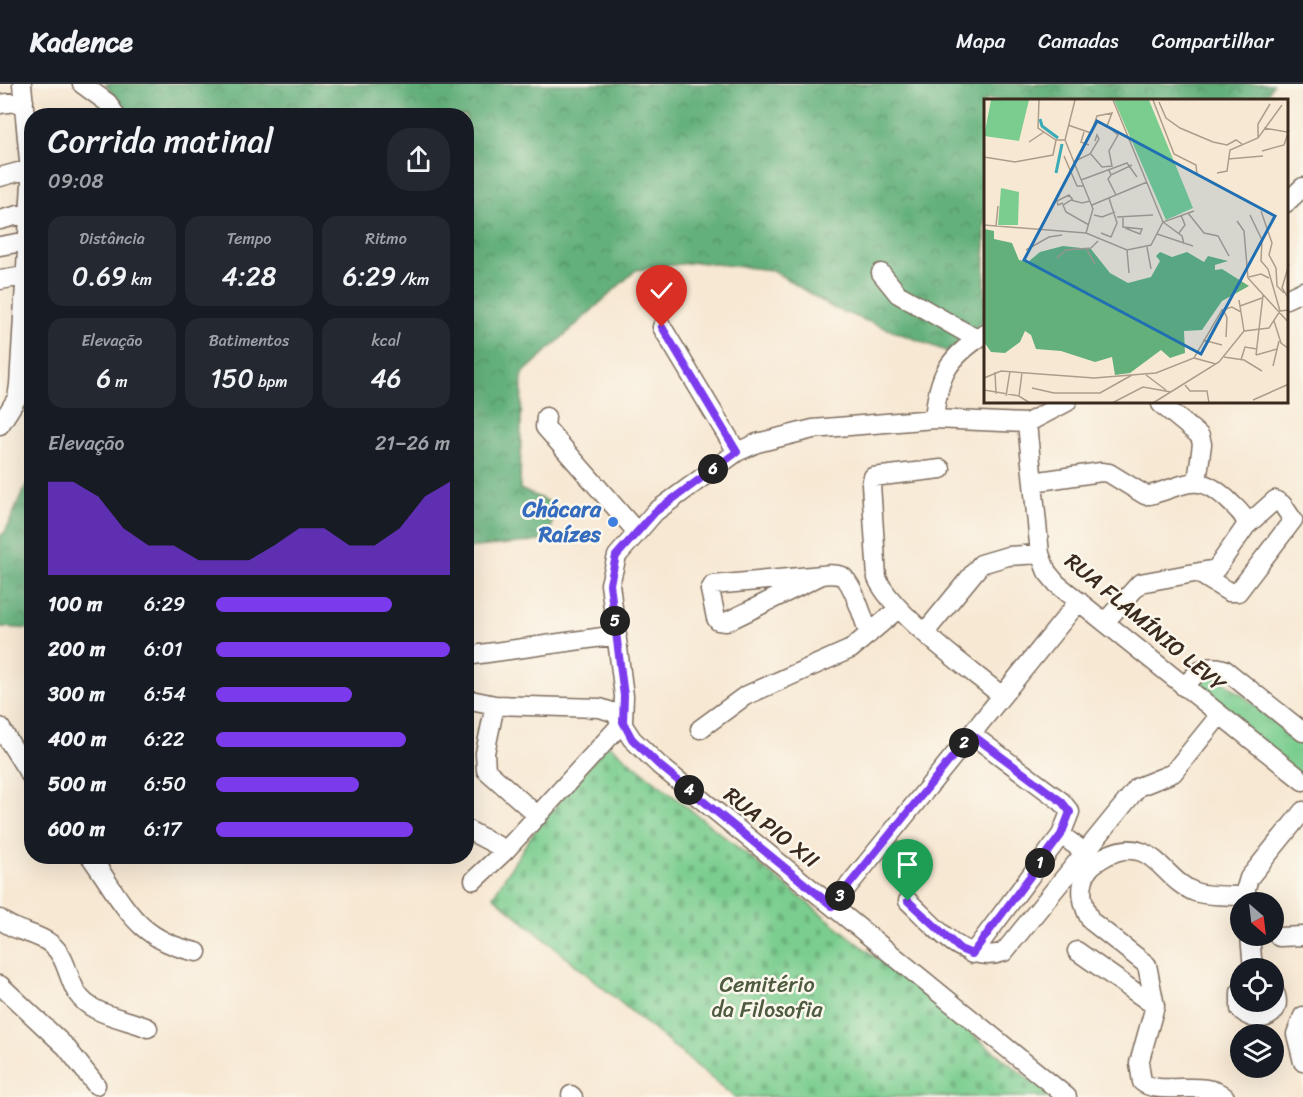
<!DOCTYPE html>
<html lang="pt">
<head>
<meta charset="utf-8">
<style>
	:root { --surface:#171b24; --page:#242831; --text:#f1f3f6; --muted:#9ea1a6; --line:#363941; --accent:#7c3aed }
	body { margin:0; font-family:Sriracha,sans-serif; background:var(--page); color:var(--text); height:100vh; display:flex; flex-direction:column; font-size:22px; white-space:nowrap }
	* { box-sizing:border-box; margin:0 }
	p { font-size:20px; color:var(--muted) }
	.icon { flex:none; width:33px; height:33px; fill:none; stroke:currentColor; stroke-width:2; stroke-linecap:round; stroke-linejoin:round }
	.map { position:relative; flex:1; overflow:hidden }
	.drawer { position:absolute; left:24px; top:24px; width:450px; height:756px; display:flex; flex-direction:column; background:var(--surface); border-radius:24px; box-shadow:0 6px 24px #0002 }
	.drawer>* { flex:none }
	.needle { width:39px; rotate:152deg }
	.tools { position:absolute; left:1230px; top:808px; display:grid; gap:12px }
	.tools a { display:grid; place-items:center; width:54px; height:54px; border-radius:50%; background:var(--surface); box-shadow:0 6px 24px #0002; font-size:30px }
	.pin { position:absolute; display:grid; place-items:center; width:51px; height:51px; color:#fff; margin:-62px -26px; border-radius:50% 50% 50% 0; rotate:-45deg; box-shadow:0 0 6px #0007 }
	.pin .icon { rotate:45deg }
	.km { position:absolute; width:30px; height:30px; margin:-15px; border-radius:50%; background:#222; color:#fff; font-size:16px; line-height:30px; text-align:center }
	.round { display:grid; place-items:center; flex:none; width:63px; height:63px; border-radius:24px; background:var(--page) }
	.head { display:flex; align-items:center; justify-content:space-between; height:102px; padding:0 24px }
	h1 { font-size:33px; font-weight:600; line-height:45px }
	.figures { display:grid; grid-template-columns:repeat(3,1fr); gap:9px; height:102px; padding:6px 24px }
	.figures div { display:grid; align-content:center; border-radius:15px; background:var(--page); text-align:center }
	.figures b { font-size:26px; font-weight:600 }
	.figures small { font-size:16px; font-weight:400 }
	.figures p { font-size:16px }
	.chart { height:168px; padding:12px 24px }
	.chart p { display:flex; justify-content:space-between }
	.chart svg { width:100%; height:108px; margin-top:6px; fill:var(--accent); opacity:.7 }
	ul { padding:0 24px; list-style:none; font-size:20px }
	li { display:grid; grid-template-columns:96px 72px 1fr; align-items:center; height:45px }
	li i { height:15px; border-radius:8px; background:var(--accent) }
	header { display:flex; align-items:center; gap:36px; box-sizing:border-box; height:84px; padding:0 30px; background:var(--surface); border-bottom:2px solid var(--line) }
	header strong { font-size:28px }
	nav { display:flex; gap:33px; margin-inline-start:auto; font-size:21px }
	.map>svg:first-child { display:block }
	.forest { fill:url(#forest-crowns); stroke:#4f6d4c; stroke-width:1.5 }
	.cemetery { fill:url(#cemetery-stones); stroke:#5a7c56; stroke-width:1.5 }
	.park { fill:url(#park-tufts); stroke:#5a7c56; stroke-width:1.5 }
	.lines { fill:none; stroke-linecap:round; stroke-linejoin:round }
	.minor-casing { stroke:#7d6c5d; stroke-width:21 }
	.minor { stroke:#fff; stroke-width:18 }
	.route-casing { stroke:#fff; stroke-width:12 }
	.route { stroke:#7c3aed; stroke-width:8 }
	.shop-dot { fill:#3f7fe0; stroke:#fbf7ec; stroke-width:2 }
	.labels { text-anchor:middle; stroke-width:5; stroke-linejoin:round; paint-order:stroke }
	.shop-label { font-size:22px; font-weight:bold; fill:#366cbe; stroke:#fbf7ec; text-anchor:end }
	.street-label { font-size:22px; fill:#3b2a1e; stroke:#fbf7ec }
	.park-label { font-size:22px; fill:#4e5b40; stroke:#fbf7ec }
	.inset-river { fill:none; stroke:#3babb8; stroke-width:3 }
	.inset-road { fill:none; stroke:#ac9c8b; stroke-width:1.5 }
	.view { fill:#1f6fb2; fill-opacity:0.15; stroke:#1f6fb2; stroke-width:3 }
	.inset-edge { fill:none; stroke:#3b2a1e; stroke-width:3 }
</style>
</head>
<body>
<header>
<strong>Kadence</strong>
<nav><a>Mapa</a><a>Camadas</a><a>Compartilhar</a></nav>
</header>
<div class="map">
<svg width="1303" height="1013" viewBox="0 0 1303 1013">
	<defs>
		<pattern id="forest-crowns" width="20" height="18" patternUnits="userSpaceOnUse" patternTransform="scale(1.5)"><rect width="20" height="18" fill="#63b07a"/><path d="M2 6a3 3 0 1 1 6 0M12 15a3 3 0 1 1 6 0" fill="none" stroke="#538f63"/></pattern>
		<pattern id="cemetery-stones" width="16" height="16" patternUnits="userSpaceOnUse" patternTransform="scale(1.5)"><rect width="16" height="16" fill="#7acd8f"/><path d="M2 7V4a2 2 0 0 1 4 0v3zM10 15v-3a2 2 0 0 1 4 0v3z" fill="#6ab07b"/></pattern>
		<pattern id="park-tufts" width="24" height="20" patternUnits="userSpaceOnUse" patternTransform="scale(1.5)"><rect width="24" height="20" fill="#7acd8f"/><path d="M3 7l-1-3M5 7V3M7 7l1-3M15 17l-1-3M17 17v-4M19 17l1-3" fill="none" stroke="#6ab07b"/></pattern>
	</defs>
	<rect width="100%" height="100%" fill="#fbf7ec"/>
	<filter id="ink" filterUnits="userSpaceOnUse"><feTurbulence type="fractalNoise" baseFrequency=".0167" numOctaves="2"/><feDisplacementMap in="SourceGraphic" scale="12" xChannelSelector="R" yChannelSelector="G"/><feConvolveMatrix kernelMatrix="1 2 1 2 8 2 1 2 1" color-interpolation-filters="sRGB"/></filter>
	<filter id="wash" filterUnits="userSpaceOnUse"><feTurbulence type="fractalNoise" baseFrequency=".008" numOctaves="4" result="noise"/><feDisplacementMap in="SourceGraphic" scale="24" xChannelSelector="R" yChannelSelector="G"/><feGaussianBlur stdDeviation="1.35" result="paint"/><feColorMatrix in="noise" values="0 0 0 0 0 0 0 0 0 0 0 0 0 0 0 0 0 1.4 0 .05"/><feComposite in="paint" operator="in"/></filter>
	<g filter="url(#wash)">
		<rect width="100%" height="100%" fill="#f7e8d3"/>
		<path class="forest" d="M105,0h1168l-8,16h-280v221l-37,31 -115,-44 -61,-38 -76,-8 -60,8 -114,104 -2,115 36,16 -7,35 -82,8 -1,-432 -336,-1z
			M31,390v155l-31,-2v-91l5,-4z"/>
		<path class="cemetery" d="M608,660l443,353h-317l-241,-201 38,-60z"/>
		<path class="park" d="M1217,592l86,66v37l-99,-82 -8,-19z"/>
	</g>
	<g filter="url(#ink)">
		<g class="lines">
			<defs>
				<path id="minor" d="M82,0l26,19 8,13
					M0,20l24,-3
					M0,93l29,-8
					M1286,119l17,-16
					M0,136l30,-8
					M0,162l28,-5
					M881,189l17,21 79,45
					M0,196l25,-4
					M1286,215l17,-8
					M662,243l75,125
					M1161,320l39,32 2,8 -5,38
					M546,333l-1,10 91,104
					M934,335c4,-43 13,-61 51,-85
					M1027,339l13,131 7,18 10,12 246,197
					M0,341l17,-27 2,-13 12,-202 -9,-99
					M941,385l-68,8 -2,7 6,94c15,36 93,91 125,118
					M1033,398l68,-10 8,1 36,22h5c39,-11 49,-24 81,8 7,7 15,13 15,23l-30,43 -76,14 -35,39
					M1200,490l29,18h9l55,-72 -11,-16 -7,-4 -29,26
					M822,491l-109,10 -3,5 6,28 2,3 8,1 96,-47c6,-1 14,-1 20,1 11,6 22,45 27,58
					M926,547l55,-67 27,-8 32,-2
					M466,572l151,-21
					M1184,603c12,-14 20,-24 40,-18l79,63
					M466,615l29,6 105,3 15,5 17,26 27,26 408,332
					M495,621l-10,48 1,17 52,46
					M0,643l32,51
					M700,645l45,-33 106,-47 47,-40
					M971,650l91,68 8,10 -9,23
					M466,745l40,21
					M90,772c34,47 45,84 107,96
					M474,796l32,-30 117,-128 1,-26 -14,-112 7,-28 38,-44 82,-60 20,-9 56,-14 121,-10 93,4 40,-21
					M908,817c27,25 56,65 96,51l134,-165 35,-14 46,-57
					M1246,819v-15l3,-10 54,-67
					M832,822l247,-305
					M0,835c14,13 36,13 51,25 16,13 16,33 26,49 13,22 48,25 71,35
					M1250,852l3,33
					M1279,853l24,-1
					M1077,867l78,55
					M972,870l89,-119 25,18
					M0,901l66,62 30,38
					M1240,908v17c18,20 46,5 34,-18
					M1303,932l-7,18 7,28
					M571,1011l2,2
					M1225,1013c-20,-19 -65,0 -83,-15l-3,-19 16,-57 -8,-41 -56,-44c-8,-14 -13,-33 -4,-49 4,-8 12,-12 21,-17 45,-21 54,25 87,37 14,5 35,3 50,4"/>
			</defs>
			<use href="#minor" class="minor-casing"/>
			<use href="#minor" class="minor"/>
		</g>
	</g>
	<g class="lines" filter="url(#ink)">
		<defs>
			<path id="route" d="M662,243l75,125 -82,60 -39,44 -6,28 14,112 -1,26 9,17 27,26 173,141 139,-172 91,68 8,10 -9,23 -89,119 -12,-5 -52,-48"/>
		</defs>
		<use href="#route" class="route-casing"/>
		<use href="#route" class="route"/>
	</g>
	<circle class="shop-dot" cx="613" cy="438" r="6"/>
	<g class="labels">
		<g class="shop-label">
			<text x="601" y="433">Chácara<tspan x="601" dy="25">Raízes</tspan></text>
		</g>
		<g class="street-label">
			<text transform="translate(1146 538) rotate(40)" y="8">RUA FLAMÍNIO LEVY</text>
			<text transform="translate(772 743) rotate(39)" y="8">RUA PIO XII</text>
		</g>
		<g class="park-label">
			<text x="767" y="908">Cemitério<tspan x="767" dy="25">da Filosofia</tspan></text>
		</g>
	</g>
	<g transform="translate(984 15)">
		<rect width="304" height="304" fill="#f7e8d3"/>
		<path d="M0,130l10,2v8l18,4 7,17 9,2 12,-10 23,-6 28,3 19,24 18,10 23,-6 9,-16 -4,-5 4,-4 12,5 15,-5 17,10 4,-6 20,5 -13,4v5l7,-1 27,17 -27,15 -20,29 -18,1 1,22 -15,5 -9,-8 -31,23 -15,2 -3,-18 -17,5 -34,-11 -25,-2 -5,-14 -6,-4 -5,11 -15,11 -14,-1 -7,-10z" fill="#63b07a"/>
		<path d="M130,1h35l44,108 -27,12z" fill="#7acd8f"/>
		<path d="M7,1h38l-10,41 -35,-5zM17,89l18,4 -1,33h-20z" fill="#7acd8f"/>
		<path class="inset-river" d="M56,20l2,7 16,12M72,74l6,-29"/>
		<path class="inset-road" d="M55,1l-1,28 18,12h9M91,1l-10,40 28,69 -7,24M129,1l50,122M169,1l21,54 22,11 1,10M175,3l7,16 14,10 33,14 14,3 9,-5 6,4M84,26l23,8 6,-17 15,-3 -5,13 11,9 -9,16 3,15 -10,1 -12,-14M280,29l23,4M100,33l-3,10 8,3M274,39v-14l12,-20M45,43l15,-10M278,52l22,-6 5,-15M80,57l13,30h7M0,58l31,5 38,-7 3,-15M244,60l35,-3M89,63l17,-8 9,-15 -2,-4 -2,6M125,71l2,5 21,-10M233,74l10,-2 3,-21 28,-12 24,-33M127,76l-3,4 8,16M97,81l46,-17 10,14M79,104l-5,2 -1,-4 12,-6 4,5M108,106l55,-23M277,112l11,32 -3,12 7,13 1,18 7,7M204,114l16,20 14,3 11,20M110,116l8,2 13,-5M266,116l12,25 -1,21 7,8 12,42M139,117v11l19,2 -2,5 -15,-6M133,118l36,-2M253,122l7,10 4,47M179,123l19,14 2,8M0,126l102,8 41,17 24,-5 12,-23 31,-11M105,126l-23,-13 -3,-7 8,-5 11,3 8,-2M12,127l2,-20M117,134l10,4 6,-14 -8,-25M195,134l6,-8 -4,-10M173,135l36,12M163,148l4,22M102,149l9,16M42,151l23,-13 13,-2M143,151l2,23M73,159l9,-8 25,-2 7,-7M305,165l-7,24 7,11M265,178l12,-3 8,4M264,179l41,45M255,201l5,31M256,207l22,-8M239,210l4,9 -1,19M290,222l7,22 8,6M219,241l19,5M272,256l7,-60M272,256l21,-6M240,258l20,3 18,11M210,259l22,6M257,261l4,-13 12,2M289,267l6,-25M11,273l1,22M162,276l20,15M0,279l17,-7 93,7 62,-5 38,-15 28,-48 10,-3 9,5M201,286l5,6h17l2,12M48,289l22,5h46l32,-18M0,291l35,6 11,7M22,297l4,-25M35,297l3,-23M269,301l36,-16M128,304l31,-16 28,5M169,304l66,-41 25,-31 25,-3 11,-17 9,-1"/>
		<path class="view" d="M113,22l178,95 -74,138 -177,-94z"/>
		<rect width="304" height="304" class="inset-edge"/>
	</g>
</svg>
<div class="tools">
<a><svg class="needle" viewBox="-14 -14 28 28"><path d="M0-13l5 13h-10z" fill="#e53935"/><path d="M0 13l5-13h-10z" fill="#9ea1a6"/></svg></a>
<a><svg class="icon" aria-label="locate" viewBox="0 0 24 24"><circle cx="12" cy="12" r="6"/><path d="M12 2v4M12 18v4M2 12h4M18 12h4"/></svg></a>
<a><svg class="icon" aria-label="layers" viewBox="0 0 24 24"><path d="M12 4l9 5-9 5-9-5zM3 14l9 5 9-5"/></svg></a>
</div>
<div class="pin" style="left:908px;top:817px;background:#1e9e55"><svg class="icon" aria-label="arrive" viewBox="0 0 24 24"><path d="M6 21V4h12l-3 4 3 4H6"/></svg></div>
<div class="pin" style="left:662px;top:243px;background:#d93025"><svg class="icon" aria-label="check" viewBox="0 0 24 24"><path d="M5 12l5 5 9-10"/></svg></div>
<b class="km" style="left:1040px;top:779px">1</b>
<b class="km" style="left:964px;top:659px">2</b>
<b class="km" style="left:840px;top:812px">3</b>
<b class="km" style="left:689px;top:706px">4</b>
<b class="km" style="left:615px;top:537px">5</b>
<b class="km" style="left:713px;top:385px">6</b>
<section class="drawer">
<div class="head"><div><h1>Corrida matinal</h1><p>09:08</p></div><a class="round"><svg class="icon" aria-label="share" viewBox="0 0 24 24"><path d="M12 15V3M7 8l5-5 5 5M5 13v7h14v-7"/></svg></a></div>
<div class="figures">
<div><p>Distância</p><b>0.69<small> km</small></b></div>
<div><p>Tempo</p><b>4:28</b></div>
<div><p>Ritmo</p><b>6:29<small> /km</small></b></div>
</div>
<div class="figures">
<div><p>Elevação</p><b>6<small> m</small></b></div>
<div><p>Batimentos</p><b>150<small> bpm</small></b></div>
<div><p>kcal</p><b>46</b></div>
</div>
<div class="chart"><p><span>Elevação</span>21–26 m</p>
<svg viewBox="0 0 160 44" preserveAspectRatio="none"><path d="M0 44V6L10 6L20 12L30 25L40 32L50 32L60 38L70 38L80 38L90 32L100 25L110 25L120 32L130 32L140 25L150 12L160 6V44z"/></svg>
</div>
<ul>
<li><b>100 m</b>6:29<i style="width:75%"></i></li>
<li><b>200 m</b>6:01<i style="width:100%"></i></li>
<li><b>300 m</b>6:54<i style="width:58%"></i></li>
<li><b>400 m</b>6:22<i style="width:81%"></i></li>
<li><b>500 m</b>6:50<i style="width:61%"></i></li>
<li><b>600 m</b>6:17<i style="width:84%"></i></li>
</ul>
</section>
</div>
</body>
</html>
